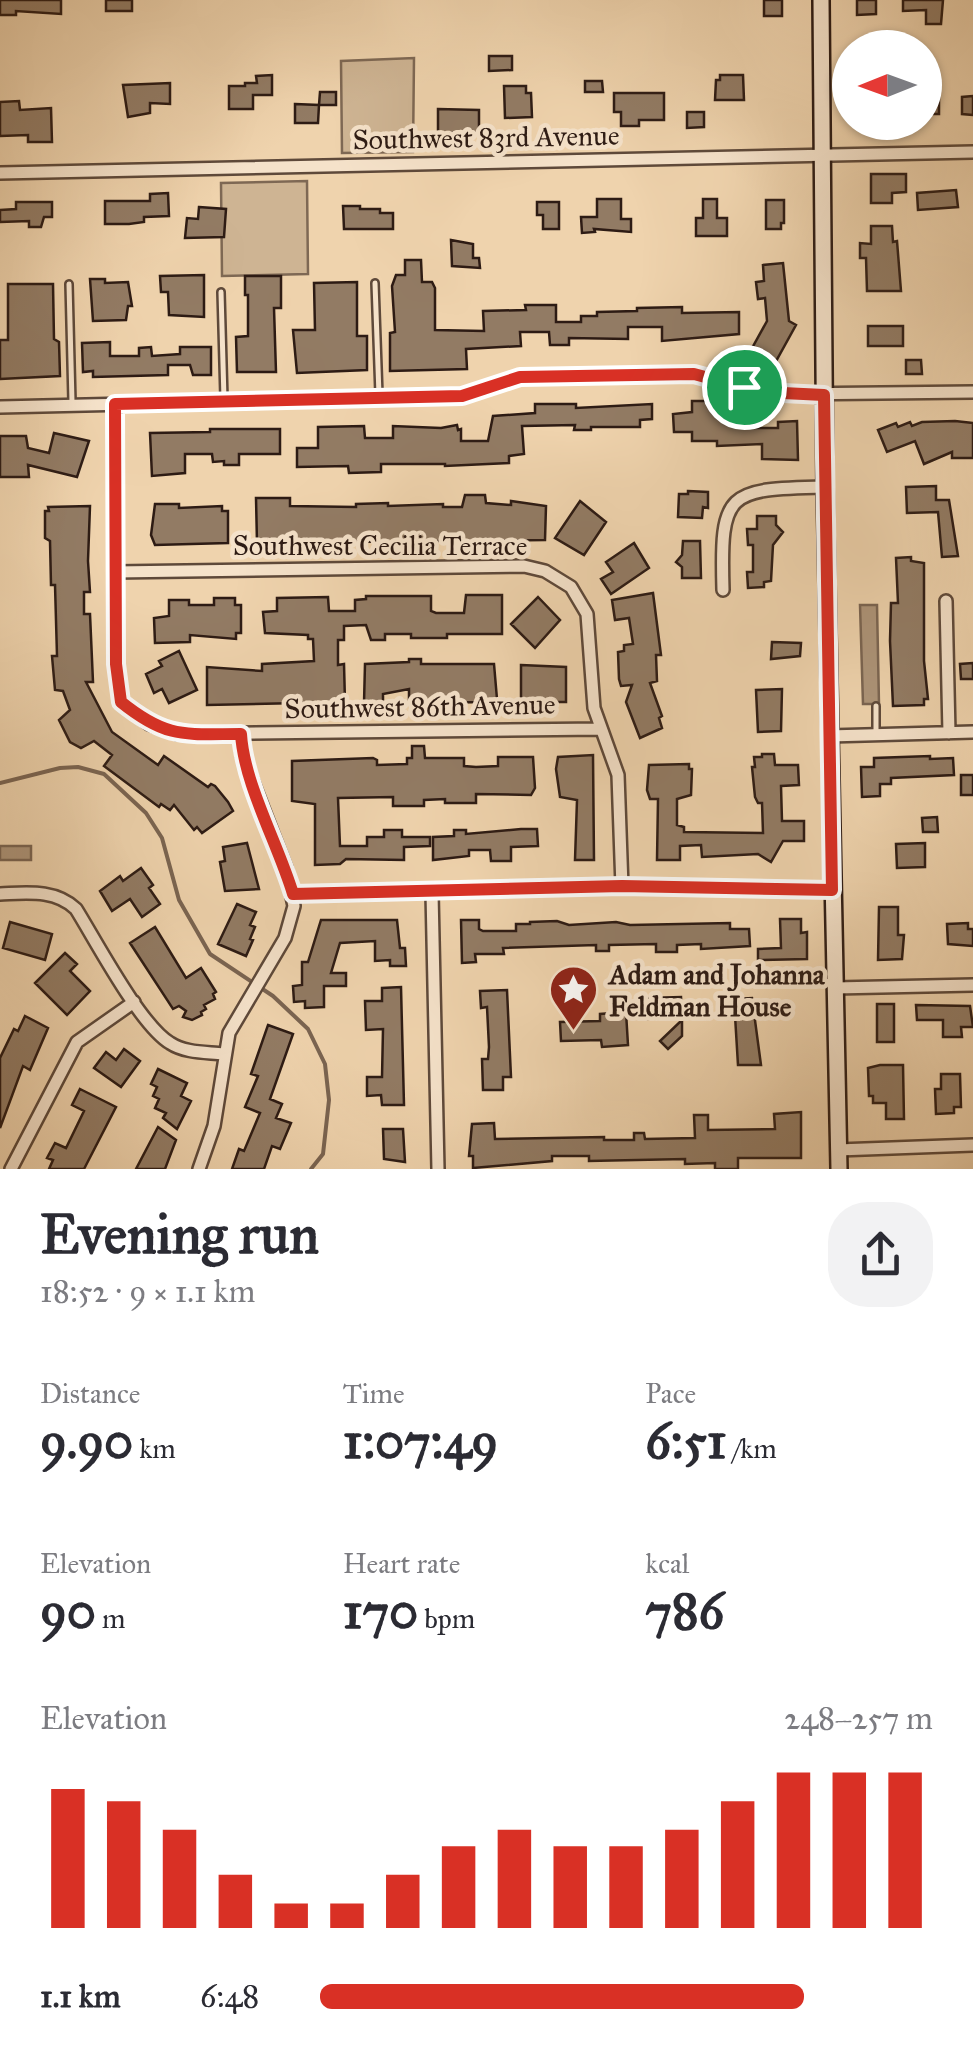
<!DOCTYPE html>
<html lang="en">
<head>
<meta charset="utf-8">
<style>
	:root { --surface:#fff; --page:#f2f2f3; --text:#2b2b33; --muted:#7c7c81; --accent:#d93025 }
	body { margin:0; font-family:"IM FELL Great Primer",serif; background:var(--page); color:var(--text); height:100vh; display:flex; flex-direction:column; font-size:38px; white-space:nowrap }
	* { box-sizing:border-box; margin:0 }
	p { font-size:32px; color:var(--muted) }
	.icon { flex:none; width:55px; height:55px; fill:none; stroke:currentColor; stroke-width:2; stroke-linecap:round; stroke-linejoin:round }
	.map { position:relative; height:1169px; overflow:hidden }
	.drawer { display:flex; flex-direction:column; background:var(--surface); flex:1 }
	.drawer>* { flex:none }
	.needle { width:65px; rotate:269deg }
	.buttons { position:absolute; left:832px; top:30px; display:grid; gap:20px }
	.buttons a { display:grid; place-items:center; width:110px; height:110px; border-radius:50%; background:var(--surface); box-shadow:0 2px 8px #0004; font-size:50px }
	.pin { position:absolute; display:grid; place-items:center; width:85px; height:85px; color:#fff; margin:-42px; border:5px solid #fff; border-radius:50%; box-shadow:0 2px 10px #0007 }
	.round { display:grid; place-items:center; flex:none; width:105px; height:105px; border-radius:40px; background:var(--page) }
	.summary { display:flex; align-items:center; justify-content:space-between; height:170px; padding:0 40px }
	h1 { font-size:55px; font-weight:700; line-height:75px }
	.metrics { display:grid; grid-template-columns:repeat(3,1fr); gap:15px; height:170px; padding:10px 40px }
	.metrics div { display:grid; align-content:center }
	.metrics b { font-size:50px; font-weight:700 }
	.metrics small { font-size:28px; font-weight:400 }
	.metrics p { font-size:28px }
	.chart { height:280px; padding:20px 40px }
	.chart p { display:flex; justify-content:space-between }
	.chart svg { width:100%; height:180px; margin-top:10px; stroke:var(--accent); stroke-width:6 }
	ul { padding:0 40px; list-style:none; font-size:32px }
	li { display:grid; grid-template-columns:160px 120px 1fr; align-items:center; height:75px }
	li i { height:25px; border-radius:12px; background:var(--accent) }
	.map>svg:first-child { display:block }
	.green { fill:#ceb493; stroke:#7e6854; stroke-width:2.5 }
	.water { fill:#ad9479; stroke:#7a6451; stroke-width:2.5 }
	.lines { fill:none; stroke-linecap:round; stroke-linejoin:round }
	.stream { stroke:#7a6451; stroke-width:4 }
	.building { fill:#927b64; stroke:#2d1b14; stroke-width:2.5 }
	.lane-casing { stroke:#5e493a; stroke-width:10 }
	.street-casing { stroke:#5e493a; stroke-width:16 }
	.secondary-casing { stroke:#2d1b14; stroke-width:20 }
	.lane { stroke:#f5e2ca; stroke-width:5 }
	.street { stroke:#f5e2ca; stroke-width:11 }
	.secondary { stroke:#f5e2ca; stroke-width:15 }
	.route-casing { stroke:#fff; stroke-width:20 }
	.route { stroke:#d93025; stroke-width:12 }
	.labels { text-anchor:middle; stroke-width:9; stroke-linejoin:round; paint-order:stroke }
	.street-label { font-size:28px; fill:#2d1b14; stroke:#f5e2ca }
	.poi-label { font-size:28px; font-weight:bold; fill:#2d1b14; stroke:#f5e2ca; text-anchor:start }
</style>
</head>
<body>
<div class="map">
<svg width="973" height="1169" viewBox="0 0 973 1169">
	<rect width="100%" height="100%" fill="#efd3ad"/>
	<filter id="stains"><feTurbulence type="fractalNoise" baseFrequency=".002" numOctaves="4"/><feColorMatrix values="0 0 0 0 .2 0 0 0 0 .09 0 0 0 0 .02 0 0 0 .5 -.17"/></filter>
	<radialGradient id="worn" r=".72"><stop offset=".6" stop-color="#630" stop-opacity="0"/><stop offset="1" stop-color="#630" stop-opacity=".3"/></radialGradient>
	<path class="green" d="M414,58l-1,94 -71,1 -1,-92z
		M307,181l1,93 -86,2 -1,-93z"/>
	<path class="water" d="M860,605h17l2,99h-16z
		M0,846h31v14h-31z"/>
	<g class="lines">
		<path class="stream" d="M0,783l60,-15 18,-1 26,7 42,39 16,25 17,62 31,54 63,42 35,33 17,35 4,36 -6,54 -12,15"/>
	</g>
	<path class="building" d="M0,0h61v14l-45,-3v4h-16z
		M106,0h26v11h-26z
		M764,0h18v16h-18z
		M857,0h19v14l-19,1z
		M903,0h40l-2,24h-15v-14l-23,1z
		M489,56h23v14l-23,1z
		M272,75v20h-19v14h-24v-23h16v-3h12l-1,-7z
		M720,75h23l1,25h-29l1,-20h4z
		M585,81h17l1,11h-18z
		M170,83v21l-20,-1v10l-22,4 -5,-32z
		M504,86h22v7h5l1,24 -27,1z
		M320,92h16v13h-17z
		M614,93h50v27h-25v6h-18v-14h-7z
		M925,95h14v19h-14z
		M973,96v19l-11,-1v-17z
		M19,101l1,9 31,-2 1,34h-24v-7l-28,1v-34z
		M295,104l24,1 -1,18h-23z
		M438,109l41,1v22l-41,1z
		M687,112h17v15l-17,1z
		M871,174h35v18l-14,1v10h-21z
		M956,190l2,17 -40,3 -1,-17z
		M168,193l1,23 -25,1v5l-15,2h-24v-23h45v-7z
		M597,199h24v20h10v13l-37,-3 1,3 -13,1 -1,-16h16z
		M703,199h14v19h10v18h-31v-18h7z
		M766,200h18v23h-3v6h-15z
		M16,202h36v15h-8l-3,10h-12v-6l-29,1v-12l16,-1z
		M537,202h22v27h-16v-14h-6z
		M343,206h17v3h20v4h13v16h-49z
		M199,207l27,2 -2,28 -39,1 2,-20 11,1z
		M871,226h21l1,16 4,-1 4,50h-34l-1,-33h-6v-15l11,1z
		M451,240l22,4v14h6l1,10 -28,-2z
		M405,260h16l1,22h10l3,6v42l49,1 -1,-20 43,-1 -1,-5h31v17h25v-6h16v-4l40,-1v-3l45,-1v6l57,-1v22l-77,7v-14h-34v12l-59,-1v7h-19l-1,-13h-29l1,14 -55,3 1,20 -77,2v-38l5,-1 -3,-46 4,-11h9z
		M783,263l6,58 7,4 -21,38 -24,-13 16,-29 -2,-23 -7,1 -2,-17 8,-1 -1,-16z
		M204,275v42l-35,-2 -1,-23h-7l-1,-16z
		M245,276h36v32h-7l2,64h-39l-1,-35 12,-1v-41h-3z
		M90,279h15v4l23,-1 4,24h-4l-2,14 -33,1z
		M357,282v54h10v34l-70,3 -4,-43h22l-1,-47z
		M8,284h45l1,55 5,3 1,34 -60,3v-39h8z
		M868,326h35v20h-35z
		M110,342v14h29v-8l12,-1 1,9 28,-2v-7h31v28h-18l-3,-10h-22v10l-75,2v-6l-10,1 -1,-29z
		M906,360h15l1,14h-16z
		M692,401h18v9h26v16l9,2h33v-6l19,-1 1,39 -36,-1v-15l-45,2v-5h-25v-9h-18l-1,-18 19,-2z
		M535,404h41v4l76,-4v15l-12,1v7h-49v3h-17l1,-5 -53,1 2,28 -15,2v7l-64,3v-2h-64v8l-32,1 -1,-7 -51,1v-19h21v-21l46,-1 1,12h28v-12l48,2 16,-3 1,5 3,-1v12h27l5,-25 42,-3z
		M955,421l18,2v35h-21v-6l-28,12 -9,-23 -28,11 -9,-22 18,-7 2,4 12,-5 2,4 10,-4z
		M210,429h70v25h-41v11h-15v-4l-11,1 -1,-8h-27v19l-33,3 -2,-43 60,-1z
		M54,433l35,8 -12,36 -49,-12 1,12h-29v-41h26l2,12 21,5z
		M936,486v14h13l9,56 -16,1 -4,-45 -31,1 -1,-26z
		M688,491l20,1v16l-5,-1 -1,11 -24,-1 1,-23h9z
		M465,495h20l1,8 25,2v-4l35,5 -1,34 -288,3 -1,-45h34v8l66,1v-3l32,-1v3l55,-2v3h19z
		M580,501l26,21 -22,33 -29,-17z
		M155,504h24v4l43,-2v5h6v32l-73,2 -4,-10z
		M90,506l-2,55 2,31h-6v22h6l3,68h-7l26,50 46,33 6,-9 44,31 3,-3 4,2 13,16 5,9 -31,22 -5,-6 -3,3 -20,-25 -4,5 -9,-6 -2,3 -55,-41 8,-11 -18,-14 -13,7 -11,-6 -11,-22 11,-10 -7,-19 -8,-1 -3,-34h5l-2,-71h-4l-1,-44 -5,-3v-27h4l-1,-4z
		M757,516h19v9l7,7 -10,13 -2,36 -7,1v5l-16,1 -1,-16h6v-27h-5l-1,-16h10z
		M683,541h17l1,37h-19v-11l-6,-5 6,-7z
		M634,543l15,25 -38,26 -10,-15 12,-7 -7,-10z
		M911,557v4l13,2v98l4,38h-4v6l-31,1 -3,-65 1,-38h7l-2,-45z
		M653,593l8,62h-5l1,26 -7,2 12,33 -3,2 3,10 -22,10 -14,-36 6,-17 -11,1 -2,-7 -1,-27 6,-1v-6l9,-1 -4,-26 -14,2 -3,-20z
		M466,595h36v39h-55v4h-36v-4h-26v6h-14l-5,-15 -22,1v14h-6v25l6,-1 1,38 -138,3v-38l55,4v-7l52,-3 -1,-22h-5v-4l-43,-2 -2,-21 14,-1v-13l51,-1 1,14h26v-11l11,-1v-3h65v15l5,2h28z
		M538,597l22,23 -25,28 -24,-24z
		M214,598h21v7h6v28h-5v6l-46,-4v7l-35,1 -1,-25 15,-2v-16h20v5h25z
		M772,642l29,1 -1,13 -29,3z
		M179,651l18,39 -28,13 -7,-14 -8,4 -8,-19 16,-8 -3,-5z
		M409,659h12v5h73l3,35 -3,3 -85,1v-14l-26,5v9h-19l1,-39 44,-2z
		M973,663v16h-12l-1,-15z
		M521,665l45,2v35h-45z
		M782,689l-1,42 -23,1 -2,-42z
		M412,746h12l1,12h39v8l12,1 22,-1v-9h35l2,31 -4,7 -55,-1v9h-31v-4l-21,1v6h-31v-9l-55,1 2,48h27v-9h17v-7h18v7h28v9l-26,1v13l-58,-1 -6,5 -25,1v-61l-23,-3v-40l81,-3 4,2v5l30,-1v-6h5z
		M762,754h12l1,11h23l1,20 -18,1 1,35h22v20h-21l-12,21 -13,-8 -56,3 -1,-12 -21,1v14h-23l1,-61h-8l-3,-9 2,-25 40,-1v5h3l-1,26 -14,4v26l7,2v5l79,1 -1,-30h-4l-3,-6 -3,-30h3l-1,-10h8z
		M593,755l1,105h-19l2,-60 -17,-3 -4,-28 2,-12z
		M930,756v3l23,-1 1,17 -63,3v6h-11v12l-18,1 -1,-30h13v-9z
		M961,775h12v20h-12z
		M937,817l1,15h-15l-1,-14z
		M521,829h16l1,17 -27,1v14h-20l-1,-11h-21v6l-36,4v-23l21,-1v-6h12v4z
		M247,843l12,46 -34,2 -5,-29 5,-1 -2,-14z
		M925,843v24l-28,1 -1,-24z
		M141,868l12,17 -4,3 11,16 -18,13 -12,-18 -18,12 -12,-20 20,-15 3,5z
		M237,904l19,8 -6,13 5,2 -5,12 3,1 -7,16 -28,-12z
		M879,907h19v28h6l-2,24 -24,1z
		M780,919h21v14l6,-1v27l-49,1v-11l23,-1z
		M321,920h76l3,28h5l1,18h-16v-6l-15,1v-20l-35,2 -9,30h15v13h-22v21l-19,1v-7l-11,1 -1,-16 9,-1v-23h6z
		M461,920h18v9l4,2h33v-7h14v-2l27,-1 12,4 47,-3 14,3 100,-2v6h19l1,17 -49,3v-5l-24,1v7h-21v-8l-47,1v6h-13v-6l-93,3 1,6h-29l1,8 -14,1z
		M10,922l42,12 -7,26 -42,-12z
		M968,923v6h5v17l-25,-2 -1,-20z
		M155,927l31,51 15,-10 15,24 -3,2 2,5 -11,6 2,4 -5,3 1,3 -10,5 -9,-3 3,-6 -7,-5 -6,3 -43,-66z
		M65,953l12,11 -7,7 20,20 -23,24 -32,-32z
		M401,987l3,118h-22l-1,-10 -14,1v-19h15l1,-48 -17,1 -1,-29h17v-13z
		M507,990l4,87h-8v13h-20l-1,-31h6l1,-12 -2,-40 -6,1 -1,-17z
		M681,997l1,20 -35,2v-21z
		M752,998l9,67h-23l-4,-66z
		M877,1004h17v38h-17z
		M916,1005l54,1 3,21h-12l1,10h-19v-17h-26z
		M626,1012l2,33 -26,2 -1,-7 -40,1 -1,-19 40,-1v-7z
		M25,1016l23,12 -18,42 -7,-4 -23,62v-70l14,-29 4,2z
		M682,1020v16l-14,13 -8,-8z
		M268,1025l25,9 -23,65 12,5 -6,14 15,5 -11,26 -8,-3 -8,23h-32l7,-20 5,2 16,-38 -15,-6 13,-31 -7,-2z
		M124,1049l16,12 -19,26 -27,-19 12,-16 10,8z
		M880,1065h23l1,54h-18v-16h-13v-7h-4l-1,-28z
		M158,1069l29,14 -6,13 10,5 -14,28 -14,-11 3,-5 -11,-5 4,-9 -6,-3 4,-9 -6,-3z
		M941,1074h19l1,33h-7v6l-18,1 -1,-25h6z
		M80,1089l36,18 -32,62h-35l4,-9 -6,-2 8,-15 11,5 18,-37 -12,-6z
		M801,1112v46h-63v11h-23v-6l-30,1v-5l-96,2v-5h-37v5l-79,7v-12h-4l3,-32 22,-1 1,16 109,-2v3h30v-7h10l1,6 50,-1 -1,-23h14v15l67,-1 -1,-15z
		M158,1127l18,13 -11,29h-29z
		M383,1129h20l2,33 -21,-3z"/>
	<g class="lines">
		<defs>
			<path id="lane" d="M375,283l4,112
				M69,284l3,118
				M221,292l3,107
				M876,706v25"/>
			<path id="street" d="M0,173l973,-21
				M115,404l1,259 5,39 28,22 29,10 423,-5
				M0,407l462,-11 58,-19 174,-2 67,16 29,3 183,-2
				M115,572l409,-6 21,5 26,16 16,27 7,94 24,67 4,112
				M723,590c-3,-99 4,-101 102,-103
				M946,601l3,132
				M829,736l144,-4
				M432,893l6,276
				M0,894c27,-1 55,-5 76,15 20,32 64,116 94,134 15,10 36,9 53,11
				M293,894l329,-7 210,3
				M835,988l138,-3
				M838,1150l135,-5
				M11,1169l66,-127 57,-40
				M199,1169l15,-43 15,-93 56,-95 9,-32 -8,-38 -44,-114 -1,-20"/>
			<path id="secondary" d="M821,0l4,487 14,682"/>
		</defs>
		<use href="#lane" class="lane-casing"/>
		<use href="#street" class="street-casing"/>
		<use href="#secondary" class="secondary-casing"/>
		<use href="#lane" class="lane"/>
		<use href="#street" class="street"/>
		<use href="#secondary" class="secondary"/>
	</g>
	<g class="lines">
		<defs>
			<path id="route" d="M694,374l67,18 63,3 8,495 -210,-4 -329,8c-15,-50 -49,-110 -52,-160 -57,0 -74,5 -120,-32l-5,-38 -1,-260 347,-8 58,-19z"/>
		</defs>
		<use href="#route" class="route-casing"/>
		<use href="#route" class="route"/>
	</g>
	<defs>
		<symbol id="sight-pin" viewBox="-11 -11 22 30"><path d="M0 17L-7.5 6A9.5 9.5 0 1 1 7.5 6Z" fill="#8f2418" stroke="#f5e2ca"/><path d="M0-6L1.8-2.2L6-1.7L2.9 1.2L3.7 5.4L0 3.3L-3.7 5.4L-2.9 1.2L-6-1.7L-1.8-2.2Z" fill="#fff"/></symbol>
	</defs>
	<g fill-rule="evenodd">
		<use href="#sight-pin" x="546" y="962" width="55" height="75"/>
	</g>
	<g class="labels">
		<g class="street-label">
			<text transform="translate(486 137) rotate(-1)" y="10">Southwest 83rd Avenue</text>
			<text x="380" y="555">Southwest Cecilia Terrace</text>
			<text transform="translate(420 706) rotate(-1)" y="10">Southwest 86th Avenue</text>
		</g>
		<g class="poi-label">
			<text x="609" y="984">Adam and Johanna<tspan x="609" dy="32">Feldman House</tspan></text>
		</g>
	</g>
	<rect width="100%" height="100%" filter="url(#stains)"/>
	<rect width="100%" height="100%" fill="url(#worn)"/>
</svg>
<div class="buttons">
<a><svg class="needle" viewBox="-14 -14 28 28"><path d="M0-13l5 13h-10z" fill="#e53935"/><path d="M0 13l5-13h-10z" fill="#7c7c81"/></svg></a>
</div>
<div class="pin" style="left:744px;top:387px;background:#1e9e55"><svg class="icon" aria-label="arrive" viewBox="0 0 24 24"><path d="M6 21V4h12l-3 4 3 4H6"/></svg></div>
</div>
<section class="drawer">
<div class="summary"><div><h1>Evening run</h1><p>18:52 · 9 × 1.1 km</p></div><a class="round"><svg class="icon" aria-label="share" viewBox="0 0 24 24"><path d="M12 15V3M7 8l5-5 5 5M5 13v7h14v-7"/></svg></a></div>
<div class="metrics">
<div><p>Distance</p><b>9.90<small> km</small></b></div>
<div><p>Time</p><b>1:07:49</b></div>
<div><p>Pace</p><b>6:51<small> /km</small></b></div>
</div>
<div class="metrics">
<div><p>Elevation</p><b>90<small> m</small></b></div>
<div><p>Heart rate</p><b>170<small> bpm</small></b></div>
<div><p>kcal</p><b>786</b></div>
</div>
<div class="chart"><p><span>Elevation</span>248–257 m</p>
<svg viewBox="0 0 160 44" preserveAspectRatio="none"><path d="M5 44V10M15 44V13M25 44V20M35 44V31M45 44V38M55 44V38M65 44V31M75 44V24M85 44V20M95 44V24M105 44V24M115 44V20M125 44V13M135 44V6M145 44V6M155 44V6"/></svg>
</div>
<ul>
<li><b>1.1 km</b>6:48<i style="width:79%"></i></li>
</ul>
</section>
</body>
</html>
